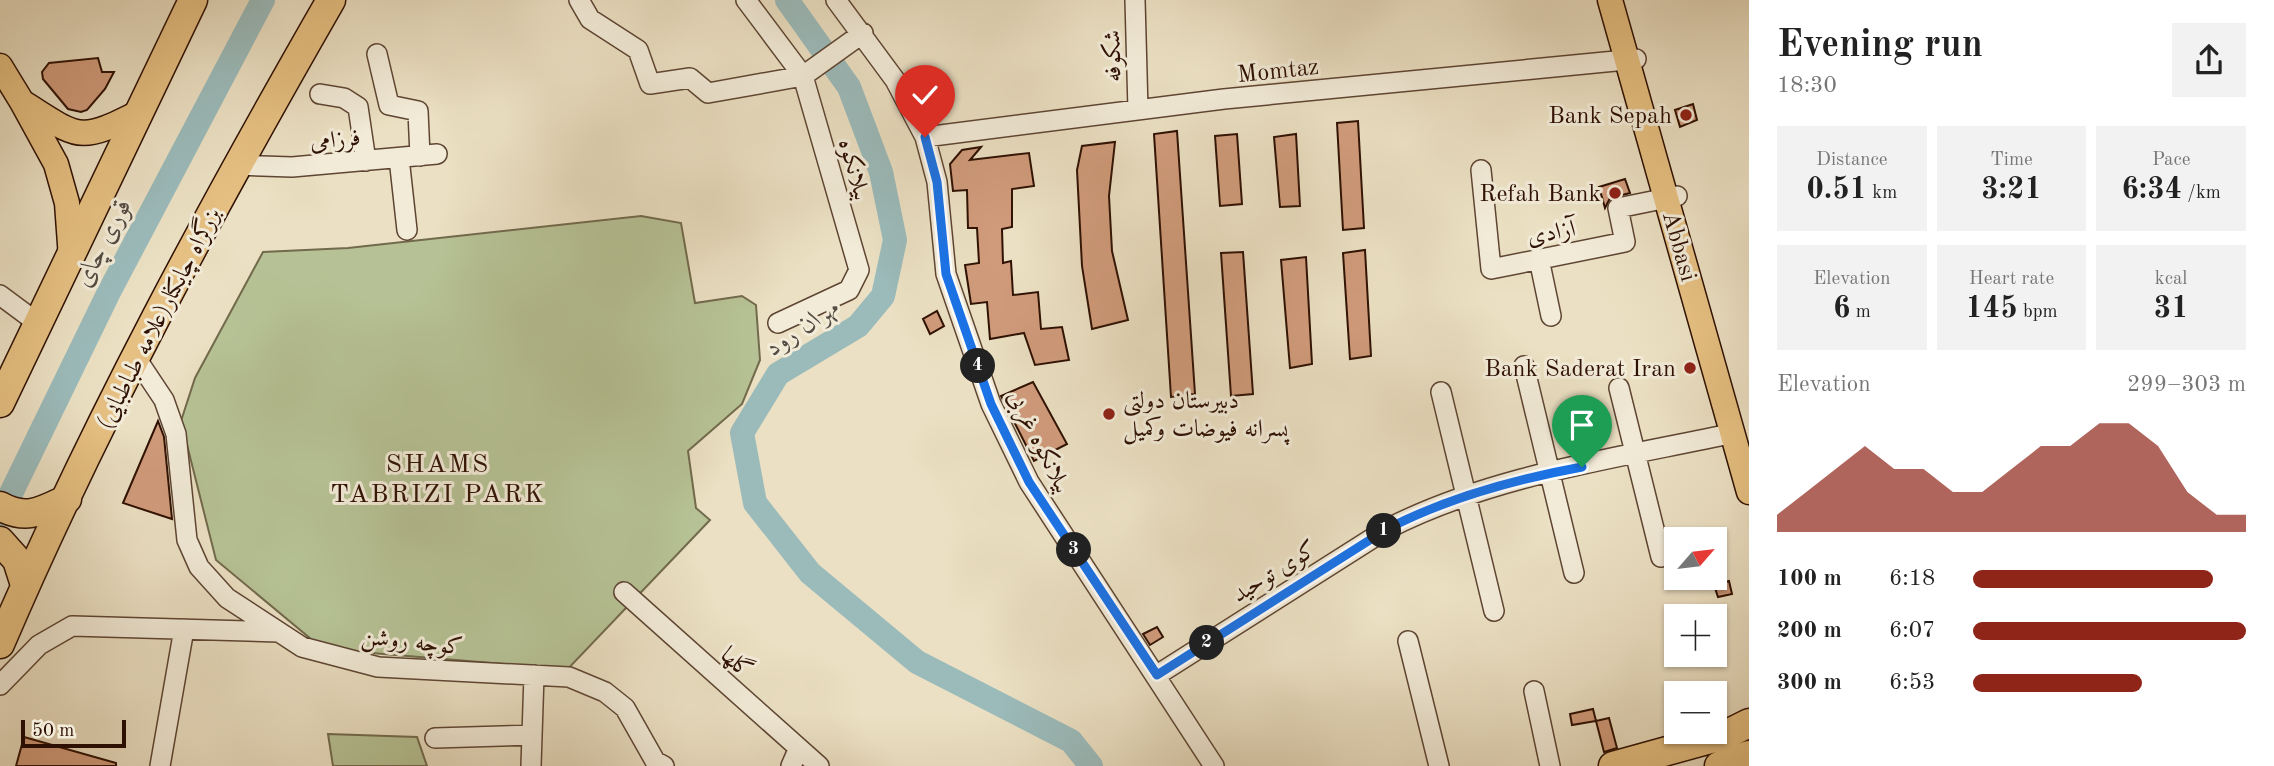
<!DOCTYPE html>
<html lang="en">
<head>
<meta charset="utf-8">
<style>
	:root { --surface:#fff; --page:#f2f2f2; --text:#222; --muted:#767676; --accent:#8f2418 }
	body { margin:0; font-family:"Old Standard TT",Amiri,serif; background:var(--page); color:var(--text); height:100vh; display:flex; flex-direction:column; font-size:26px; white-space:nowrap }
	* { box-sizing:border-box; margin:0 }
	p { font-size:23px; color:var(--muted) }
	.icon { flex:none; width:38px; height:38px; fill:none; stroke:currentColor; stroke-width:2; stroke-linecap:round; stroke-linejoin:round }
	.map { position:relative; flex:1; overflow:hidden }
	.side { display:flex; flex-direction:column; background:var(--surface); width:525px }
	.side>* { flex:none }
	.needle { width:46px; rotate:62deg }
	.tools { position:absolute; left:1664px; top:527px; display:grid; gap:14px }
	.tools a { display:grid; place-items:center; width:63px; height:63px; border-radius:0px; background:var(--surface); box-shadow:0 2px 5px #0004; font-size:35px }
	.scale { position:absolute; left:21px; bottom:18px; width:105px; box-sizing:border-box; padding-left:7px; border:4px solid #2f1103; border-top:0; font-size:19px; line-height:24px; white-space:nowrap; color:#2f1103; -webkit-text-stroke:5px #f2ebd8; paint-order:stroke }
	.pin { position:absolute; display:grid; place-items:center; width:60px; height:60px; color:#fff; margin:-72px -30px; border-radius:50% 50% 50% 0; rotate:-45deg; box-shadow:0 0 7px #0007 }
	.pin .icon { rotate:45deg }
	.km { position:absolute; width:35px; height:35px; margin:-18px; border-radius:50%; background:#222; color:#fff; font-size:19px; line-height:35px; text-align:center }
	.round { display:grid; place-items:center; flex:none; width:74px; height:74px; border-radius:0px; background:var(--page) }
	.overview { display:flex; align-items:center; justify-content:space-between; height:119px; padding:0 28px }
	h1 { font-size:38px; font-weight:600; line-height:52px }
	.metrics { display:grid; grid-template-columns:repeat(3,1fr); gap:10px; height:119px; padding:7px 28px }
	.metrics div { display:grid; align-content:center; border-radius:0px; background:var(--page); text-align:center }
	.metrics b { font-size:30px; font-weight:600 }
	.metrics small { font-size:19px; font-weight:400 }
	.metrics p { font-size:19px }
	.chart { height:196px; padding:14px 28px }
	.chart p { display:flex; justify-content:space-between }
	.chart svg { width:100%; height:126px; margin-top:7px; fill:var(--accent); opacity:.7 }
	ul { padding:0 28px; list-style:none; font-size:23px }
	li { display:grid; grid-template-columns:112px 84px 1fr; align-items:center; height:52px }
	li i { height:18px; border-radius:9px; background:var(--accent) }
	main { display:flex; flex:1; min-height:0 }
	.map>svg:first-child { display:block }
	.green { fill:#b6c295; stroke:#726a4c; stroke-width:2 }
	.lines { fill:none; stroke-linecap:round; stroke-linejoin:round }
	.river { stroke:#9bbbbb; stroke-width:24 }
	.building { fill:#d09b7b; stroke:#2f1103; stroke-width:2 }
	.minor-casing { stroke:#5e4533; stroke-width:22 }
	.major-casing { stroke:#2f1103; stroke-width:27 }
	.highway-casing { stroke:#2f1103; stroke-width:31 }
	.minor { stroke:#f2ebd8; stroke-width:19 }
	.major { stroke:#e6c082; stroke-width:24 }
	.highway { stroke:#e6c082; stroke-width:28 }
	.route-casing { stroke:#fff; stroke-width:14 }
	.route { stroke:#1a73e8; stroke-width:9 }
	.poi-dot { fill:#8f2418; stroke:#f2ebd8; stroke-width:2.5 }
	.labels { text-anchor:middle; stroke-width:6; stroke-linejoin:round; paint-order:stroke }
	.street-label { font-size:24px; fill:#2f1103; stroke:#f2ebd8 }
	.poi-label { font-size:24px; fill:#2f1103; stroke:#f2ebd8; text-anchor:end }
	.water-label { font-size:26px; font-style:italic; fill:#554c43; stroke:#f2ebd8 }
	.neighbourhood-label { font-size:26px; letter-spacing:2px; fill:#2f1103; stroke:#f2ebd8 }
</style>
</head>
<body>
<main>
<div class="map">
<svg width="1749" height="766" viewBox="0 0 1749 766">
	<rect width="100%" height="100%" fill="#ebe0c3"/>
	<filter id="stains"><feTurbulence type="fractalNoise" baseFrequency=".00286" numOctaves="4"/><feColorMatrix values="0 0 0 0 .2 0 0 0 0 .09 0 0 0 0 .02 0 0 0 .5 -.17"/></filter>
	<radialGradient id="worn" r=".72"><stop offset=".6" stop-color="#630" stop-opacity="0"/><stop offset="1" stop-color="#630" stop-opacity=".3"/></radialGradient>
	<path class="green" d="M641,216l40,7 14,80 47,-7 14,9 4,55 -18,44 -54,47 8,57 14,12 -147,154 -59,-10 -181,-15 -107,-89 -35,-139 14,-43 68,-126 85,-4z
		M328,734l89,3 10,29h-94z"/>
	<g class="lines">
		<path class="river" d="M787,0l62,87 32,85 14,68 -12,56 -25,30 -80,48 -36,59 13,70 55,70 107,89 154,79 20,25
			M0,516l109,-224 154,-292"/>
	</g>
	<path class="building" d="M98,58l4,14h12l-9,17 -18,21 -6,2 -13,-3 -25,-30 -1,-7 7,-9z
		M1693,104l4,16 -17,7 -5,-17z
		M1358,121l6,107 -21,2 -6,-107z
		M1177,131l18,263 -24,3 -17,-263z
		M1237,134l5,70 -22,2 -5,-70z
		M1296,134l4,72 -20,1 -6,-70z
		M1115,142l-6,54 3,55 16,69 -36,9 -10,-63 -5,-96 5,-24z
		M981,147l-11,13 59,-7 5,33 -22,3v38l-10,2 1,34 8,-2 2,34 25,-3 3,37 21,-2 7,33 -34,5 -11,-32 -34,6 -3,-37 -16,2 -6,-39 14,-2 -2,-35h-9l-1,-38 -14,1 -3,-27 12,-14z
		M1625,179l5,14 -20,5 -5,10 -6,-21z
		M1365,250l6,106 -21,3 -7,-106z
		M1243,252l10,142 -22,2 -10,-143z
		M1306,257l6,107 -22,4 -9,-108z
		M937,311l7,15 -14,8 -7,-15z
		M1033,382l34,62 -33,17 -33,-65z
		M158,421l6,16 8,82 -49,-16z
		M1729,581l3,13 -14,3 -4,-12z
		M1157,627l6,10 -13,8 -7,-11z
		M1593,709l3,12 -24,4 -2,-11z
		M1609,718l8,30 -13,4 -8,-31z
		M24,737l92,26v3h-100z"/>
	<g class="lines">
		<defs>
			<path id="minor" d="M579,0l11,19 48,31 12,34 40,-6 18,15 95,-17 60,-43
				M746,0l57,76 56,194 -10,20 -71,33
				M836,0l59,80 30,57 12,45 9,92 45,130 38,78 185,284
				M1135,0l3,110
				M377,54l12,51 29,6 2,45
				M320,94l24,4 14,9 8,54
				M925,137l299,-38 412,-40
				M399,158l8,72
				M236,165l56,2 145,-13
				M1481,170l10,99 134,-27 -7,-34 59,-12
				M1539,259l12,57
				M0,295l39,29
				M136,358l28,42 12,34 11,106 12,27 28,31 75,49 76,20 191,10 36,15 20,16 30,53 9,5
				M1524,366l50,207
				M1619,388l42,169
				M1441,392l53,219
				M624,592l195,174
				M1408,641l31,125
				M1157,675l230,-146c105,-54 231,-71 347,-96
				M0,685l39,-40 33,-19 207,6
				M1534,691l16,75
				M435,738l97,-3
				M160,766l24,-137
				M531,766l3,-91
				M791,766l7,-16"/>
			<path id="major" d="M1610,0l139,492
				M0,66l22,36
				M71,258l-4,-55 -11,-39 -34,-62c58,36 55,42 118,10"/>
			<path id="highway" d="M0,403l193,-403
				M0,506c26,15 42,5 67,-7
				M0,541l17,19 8,25
				M0,644c95,-222 211,-435 331,-644
				M1613,766l112,-31 24,-12
				M1719,766l30,-11"/>
		</defs>
		<use href="#minor" class="minor-casing"/>
		<use href="#major" class="major-casing"/>
		<use href="#highway" class="highway-casing"/>
		<use href="#minor" class="minor"/>
		<use href="#major" class="major"/>
		<use href="#highway" class="highway"/>
	</g>
	<g class="lines">
		<defs>
			<path id="route" d="M925,137l12,45 9,92 45,130 38,78 128,193 230,-146c60,-31 129,-50 195,-62"/>
		</defs>
		<use href="#route" class="route-casing"/>
		<use href="#route" class="route"/>
	</g>
	<g class="poi-dot">
		<circle cx="1686" cy="115" r="7"/>
		<circle cx="1615" cy="193" r="7"/>
		<circle cx="1690" cy="368" r="7"/>
		<circle cx="1109" cy="414" r="7"/>
	</g>
	<g class="labels">
		<g class="street-label">
			<text transform="translate(1112 56) rotate(-91)" y="8">شکوفه</text>
			<text transform="translate(1278 70) rotate(-6)" y="8">Momtaz</text>
			<text transform="translate(335 139) rotate(-5)" y="8">فرزامی</text>
			<text transform="translate(855 169) rotate(74)" y="8">بیلانکوه</text>
			<text transform="translate(1551 232) rotate(-11)" y="8">آزادی</text>
			<text transform="translate(1680 246) rotate(74)" y="8">Abbasi</text>
			<text transform="translate(158 318) rotate(-63)" y="8">بزرگراه چایکنار(علامه طباطبایی)</text>
			<text transform="translate(1040 441) rotate(63)" y="8">بیلانکوه غربی</text>
			<text transform="translate(1274 571) rotate(-32)" y="8">کوی توحید</text>
			<text transform="translate(412 641) rotate(6)" y="8">کوچه روشن</text>
			<text transform="translate(737 662) rotate(42)" y="8">گلها</text>
		</g>
		<g class="poi-label">
			<text x="1672" y="123">Bank Sepah</text>
			<text x="1601" y="201">Refah Bank</text>
			<text x="1676" y="376">Bank Saderat Iran</text>
			<text x="1123" y="408" text-anchor="start">دبیرستان دولتی<tspan x="1123" dy="28">پسرانه فیوضات وکمیل</tspan></text>
		</g>
		<g class="water-label">
			<text transform="translate(102 242) rotate(-63)" y="9">قوری چای</text>
			<text transform="translate(802 326) rotate(-34)" y="9">مهران رود</text>
		</g>
		<g class="neighbourhood-label">
			<text x="438" y="472">SHAMS<tspan x="438" dy="30">TABRIZI PARK</tspan></text>
		</g>
	</g>
	<rect width="100%" height="100%" filter="url(#stains)"/>
	<rect width="100%" height="100%" fill="url(#worn)"/>
</svg>
<div class="tools">
<a><svg class="needle" viewBox="-14 -14 28 28"><path d="M0-13l5 13h-10z" fill="#e53935"/><path d="M0 13l5-13h-10z" fill="#767676"/></svg></a>
<a>+</a>
<a>−</a>
</div>
<div class="scale">50 m</div>
<div class="pin" style="left:1582px;top:467px;background:#1e9e55"><svg class="icon" aria-label="arrive" viewBox="0 0 24 24"><path d="M6 21V4h12l-3 4 3 4H6"/></svg></div>
<div class="pin" style="left:925px;top:137px;background:#d93025"><svg class="icon" aria-label="check" viewBox="0 0 24 24"><path d="M5 12l5 5 9-10"/></svg></div>
<b class="km" style="left:1384px;top:531px">1</b>
<b class="km" style="left:1207px;top:643px">2</b>
<b class="km" style="left:1074px;top:550px">3</b>
<b class="km" style="left:978px;top:366px">4</b>
</div>
<section class="side">
<div class="overview"><div><h1>Evening run</h1><p>18:30</p></div><a class="round"><svg class="icon" aria-label="share" viewBox="0 0 24 24"><path d="M12 15V3M7 8l5-5 5 5M5 13v7h14v-7"/></svg></a></div>
<div class="metrics">
<div><p>Distance</p><b>0.51<small> km</small></b></div>
<div><p>Time</p><b>3:21</b></div>
<div><p>Pace</p><b>6:34<small> /km</small></b></div>
</div>
<div class="metrics">
<div><p>Elevation</p><b>6<small> m</small></b></div>
<div><p>Heart rate</p><b>145<small> bpm</small></b></div>
<div><p>kcal</p><b>31</b></div>
</div>
<div class="chart"><p><span>Elevation</span>299–303 m</p>
<svg viewBox="0 0 160 44" preserveAspectRatio="none"><path d="M0 44V38L10 30L20 22L30 14L40 22L50 22L60 30L70 30L80 22L90 14L100 14L110 6L120 6L130 14L140 30L150 38L160 38V44z"/></svg>
</div>
<ul>
<li><b>100 m</b>6:18<i style="width:88%"></i></li>
<li><b>200 m</b>6:07<i style="width:100%"></i></li>
<li><b>300 m</b>6:53<i style="width:62%"></i></li>
</ul>
</section>
</main>
</body>
</html>
